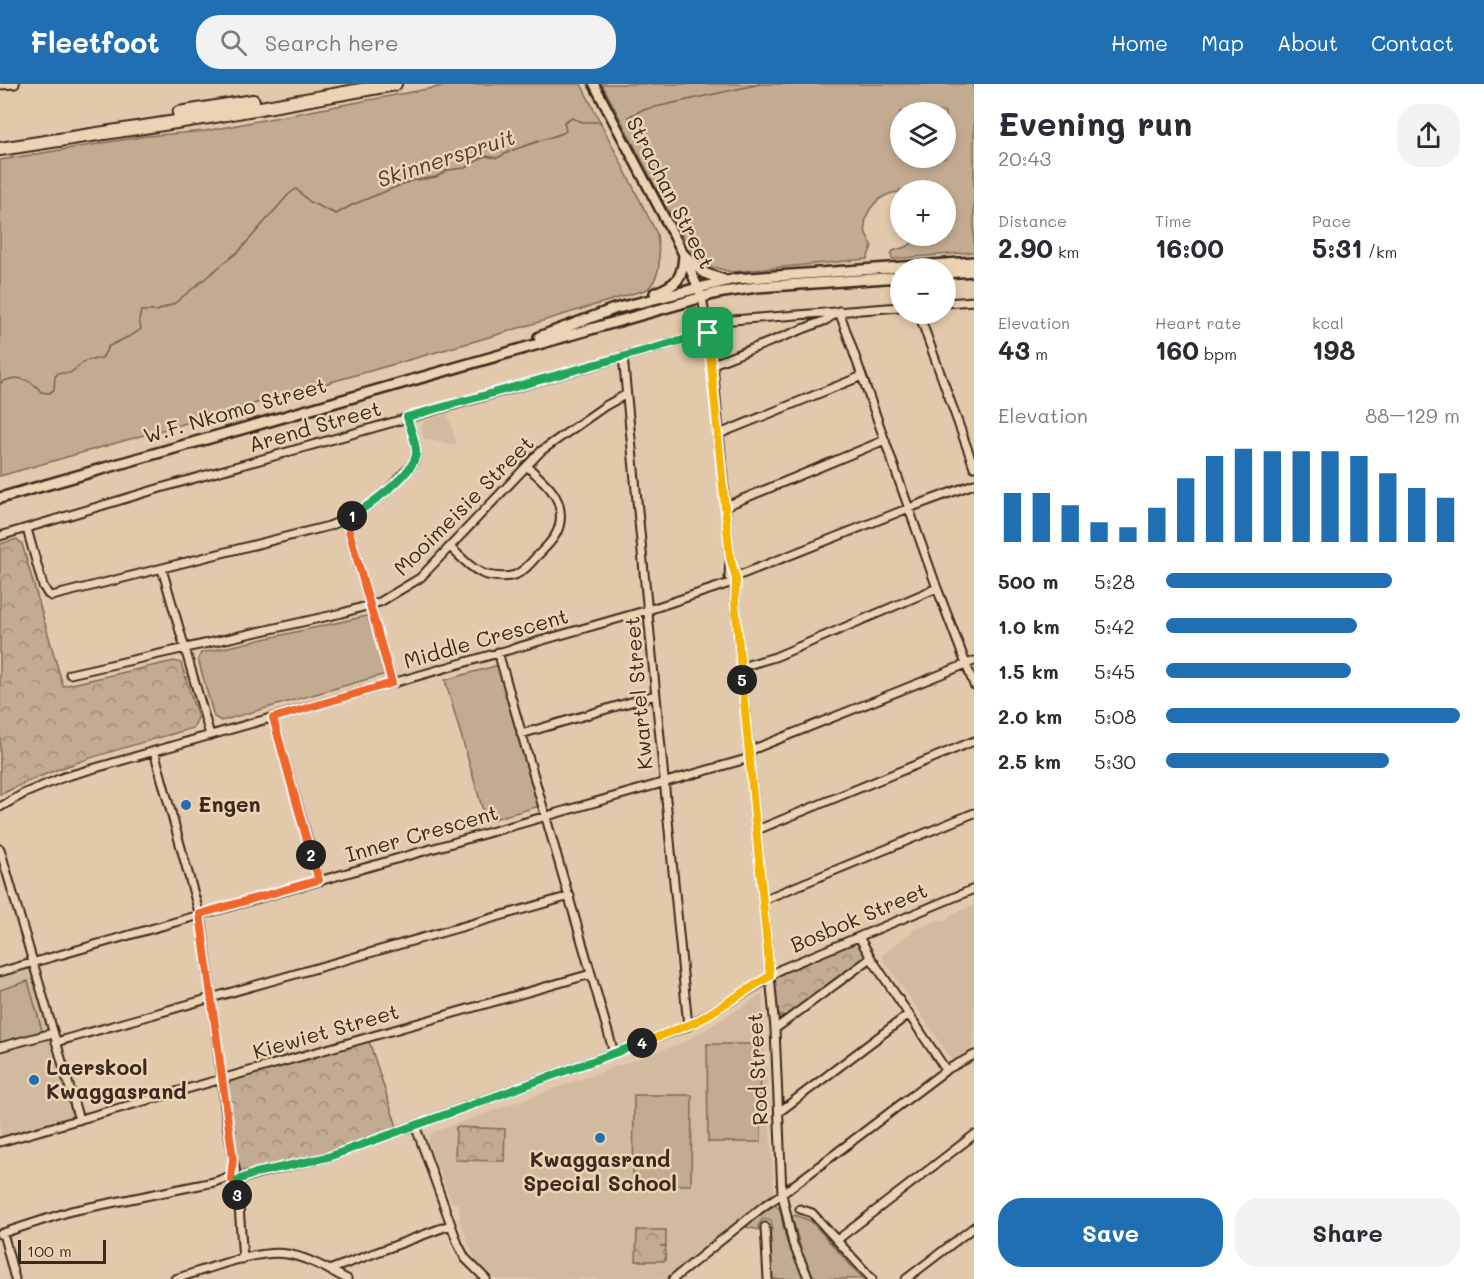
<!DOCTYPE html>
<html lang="en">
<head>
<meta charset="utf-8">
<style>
	:root { --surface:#fff; --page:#f2f2f3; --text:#2b2b33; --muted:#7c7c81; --accent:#1f6fb2 }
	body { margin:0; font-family:Mali,sans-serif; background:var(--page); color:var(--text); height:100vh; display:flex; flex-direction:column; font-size:22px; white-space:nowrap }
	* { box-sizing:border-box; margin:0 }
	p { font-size:20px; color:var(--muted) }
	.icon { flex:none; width:33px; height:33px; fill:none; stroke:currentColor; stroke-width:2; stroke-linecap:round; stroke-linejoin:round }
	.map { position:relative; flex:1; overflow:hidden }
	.panel { display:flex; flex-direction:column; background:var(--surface); width:510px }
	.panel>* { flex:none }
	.buttons { position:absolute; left:890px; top:18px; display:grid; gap:12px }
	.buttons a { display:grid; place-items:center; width:66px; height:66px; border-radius:50%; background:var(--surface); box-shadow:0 3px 9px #0003; font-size:30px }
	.scale { position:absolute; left:18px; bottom:15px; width:88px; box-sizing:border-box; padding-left:6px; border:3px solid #3b2a1e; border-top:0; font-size:16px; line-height:21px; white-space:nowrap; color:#3b2a1e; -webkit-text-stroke:4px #ecd3b4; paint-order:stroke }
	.pin { position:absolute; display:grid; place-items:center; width:51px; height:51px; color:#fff; margin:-26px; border-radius:12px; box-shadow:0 3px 9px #0006 }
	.km { position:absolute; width:30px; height:30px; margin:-15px; border-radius:50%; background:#222; color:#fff; font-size:16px; line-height:30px; text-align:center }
	.round { display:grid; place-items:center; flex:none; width:63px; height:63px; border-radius:24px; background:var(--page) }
	.summary { display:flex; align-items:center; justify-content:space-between; height:102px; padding:0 24px }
	h1 { font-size:33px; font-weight:700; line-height:45px }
	.stats { display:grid; grid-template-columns:repeat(3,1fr); gap:9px; height:102px; padding:6px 24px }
	.stats div { display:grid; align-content:center }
	.stats b { font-size:26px; font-weight:700 }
	.stats small { font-size:16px; font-weight:400 }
	.stats p { font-size:16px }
	.chart { height:168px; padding:12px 24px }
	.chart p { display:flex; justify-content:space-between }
	.chart svg { width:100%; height:108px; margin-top:6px; stroke:var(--accent); stroke-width:6 }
	.action { display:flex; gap:12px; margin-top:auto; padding:12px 24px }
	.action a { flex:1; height:69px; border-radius:24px; background:var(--accent); color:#fff; font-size:24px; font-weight:700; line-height:69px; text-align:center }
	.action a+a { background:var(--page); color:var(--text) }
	ul { padding:0 24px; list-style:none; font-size:20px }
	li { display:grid; grid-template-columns:96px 72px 1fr; align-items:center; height:45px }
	li i { height:15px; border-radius:8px; background:var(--accent) }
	header { display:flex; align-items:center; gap:36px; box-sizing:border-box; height:84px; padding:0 30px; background:var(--accent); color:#fff }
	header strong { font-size:28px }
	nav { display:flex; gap:33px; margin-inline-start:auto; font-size:21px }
	.search { width:420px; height:54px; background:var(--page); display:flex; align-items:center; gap:15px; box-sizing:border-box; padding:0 21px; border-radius:24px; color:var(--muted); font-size:22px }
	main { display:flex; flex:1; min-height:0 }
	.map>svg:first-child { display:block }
	.built { fill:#d2ba9e }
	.grass { fill:#c3ab91; stroke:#7f6a58; stroke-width:1.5; fill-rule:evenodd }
	.forest { fill:url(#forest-crowns); stroke:#7f6a58; stroke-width:1.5 }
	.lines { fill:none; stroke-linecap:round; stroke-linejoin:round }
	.stream { stroke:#735f4d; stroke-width:1.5 }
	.minor-casing { stroke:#3b2a1e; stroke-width:11 }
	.tertiary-casing { stroke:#3b2a1e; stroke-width:13 }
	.secondary-casing { stroke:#3b2a1e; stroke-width:14 }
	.motorway-casing { stroke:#3b2a1e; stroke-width:16 }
	.minor { stroke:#ecd3b4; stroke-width:7 }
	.tertiary { stroke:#ecd3b4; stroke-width:8 }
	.secondary { stroke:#ecd3b4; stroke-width:9 }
	.motorway { stroke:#ecd3b4; stroke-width:12 }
	.split-1-casing { stroke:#fff; stroke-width:12 }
	.split-2-casing { stroke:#fff; stroke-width:12 }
	.split-3-casing { stroke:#fff; stroke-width:12 }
	.split-4-casing { stroke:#fff; stroke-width:12 }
	.split-5-casing { stroke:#fff; stroke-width:12 }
	.split-6-casing { stroke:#fff; stroke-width:12 }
	.split-1 { stroke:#22a559; stroke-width:8 }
	.split-2 { stroke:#f0652b; stroke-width:8 }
	.split-3 { stroke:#f0652b; stroke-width:8 }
	.split-4 { stroke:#22a559; stroke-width:8 }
	.split-5 { stroke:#f5b400; stroke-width:8 }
	.split-6 { stroke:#f5b400; stroke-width:8 }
	.poi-dot { fill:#1f6fb2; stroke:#ecd3b4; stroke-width:2 }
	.labels { text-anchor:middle; stroke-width:5; stroke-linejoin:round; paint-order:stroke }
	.street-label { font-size:21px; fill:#3b2a1e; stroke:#ecd3b4 }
	.poi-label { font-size:21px; font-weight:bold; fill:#3b2a1e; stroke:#ecd3b4; text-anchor:start }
	.water-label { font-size:22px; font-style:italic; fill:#524032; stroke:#ecd3b4 }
</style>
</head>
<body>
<header>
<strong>Fleetfoot</strong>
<div class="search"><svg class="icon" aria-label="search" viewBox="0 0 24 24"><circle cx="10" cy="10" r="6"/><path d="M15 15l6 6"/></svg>Search here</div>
<nav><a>Home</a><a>Map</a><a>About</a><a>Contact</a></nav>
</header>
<main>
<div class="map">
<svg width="974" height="1195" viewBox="0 0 974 1195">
	<defs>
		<pattern id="forest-crowns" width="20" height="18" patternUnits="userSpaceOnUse" patternTransform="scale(1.5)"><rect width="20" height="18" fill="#c3ab91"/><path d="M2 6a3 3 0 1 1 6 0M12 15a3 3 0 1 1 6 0" fill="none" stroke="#a08b76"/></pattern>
	</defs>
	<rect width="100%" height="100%" fill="#e2c9ab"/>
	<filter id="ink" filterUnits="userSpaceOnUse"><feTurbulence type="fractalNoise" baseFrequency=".0167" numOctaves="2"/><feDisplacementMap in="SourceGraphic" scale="12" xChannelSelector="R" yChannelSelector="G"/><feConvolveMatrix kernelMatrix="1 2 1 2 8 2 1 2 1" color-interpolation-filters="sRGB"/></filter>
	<g filter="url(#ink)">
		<path class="built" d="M448,330l9,32 -33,-7 -3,-12 4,-7z
			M974,821v143l-22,12 -71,-104 33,-26 25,-10 5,2 4,-2 2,-5z
			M35,877l45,158 -80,23v-171z
			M762,910l12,200 -107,85h-173l-17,-15 -18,-44 1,-9 -2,-7 -7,-3 -23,-59 3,-9 256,-92z"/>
		<path class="grass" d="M454,0h127l76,150c2,22 7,37 -9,55l-162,49 -486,138v-316l146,-24 59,-5z
			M602,0h372v168l-82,7 -1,-5 2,-3 15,-5 13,-10h24v-46h-45v2c-20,1 -39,19 -34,41 1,4 5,9 6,13l-5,13 -136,13 -22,-6 -15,-12 -20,-32zM900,28h45v46h-45z
			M367,532l19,58 -165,47 -7,-4 -16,-58 3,-6z
			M499,581l41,141 -54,15 -41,-141z
			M28,897l15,53 -43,13v-57z
			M707,960h53l1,98h-53z
			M634,1011h58l-1,90h-58z
			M775,1121l5,4 6,31 19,39h-33l-3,-40 3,-11 -1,-7 -8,-2 -5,7 2,4 -14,-3 6,-7z
			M795,1131l16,6 52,58h-48l-13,-26 -10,-36z"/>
		<path class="forest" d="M17,455l5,5 41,142 111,-25 7,2 17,55 -5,10c-65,19 -132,35 -193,67v-251z
			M856,859c10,5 10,10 6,19l-72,54h-10l-2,-3c-2,-12 -7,-28 -1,-38l71,-31z
			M369,957l28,86 -76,27 -75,18 -8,-3 -11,-81 3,-7z
			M456,1043l49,2 -1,32 -49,-1z
			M637,1146h29v15l-6,1h6l-1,15h-29z"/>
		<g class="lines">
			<path class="stream" d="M628,33l14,-7 118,-26
				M0,299c15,-8 30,-6 41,9l8,1 5,-3 1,-13 3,-4h12l15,-12 17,-3 7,-12 25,-12 7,-5 -2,-9 2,-9h16l18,-8 65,-53 49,-56 7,-5 14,13 26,12 16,-9 59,-24 25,-4 12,-7 17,-2 20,-12 12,2 16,-8 50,-17 3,-2 -2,-9 7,-4 12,4h18"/>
			<defs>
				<path id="minor" d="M0,1l15,-1
					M702,213l11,67 17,194 -1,19
					M945,219l29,-2
					M919,230l55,153
					M707,238l193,-15
					M623,272l65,670
					M713,280l113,-44 13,-9 98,277 37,97
					M719,350l143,-58
					M726,422l159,-66
					M346,436l46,163
					M27,445l16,57 5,8 4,2 277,-70c30,-11 54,-29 75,-53 6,-6 12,-11 12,-19 1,-12 -6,-26 -9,-37
					M0,452l164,-49 544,-154
					M450,463c11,10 23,24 37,28 9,2 19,3 28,0 9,-4 15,-11 21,-18 16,-15 29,-28 23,-52 -5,-17 -20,-27 -32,-39
					M162,485l48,166
					M735,493l174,-69 65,-24
					M735,499v20l40,426 7,165 11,50 16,35
					M498,568l116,401
					M741,583l34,-10 162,-69
					M70,590l272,-61 38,-11 40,-24 121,-127 64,-45 20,-11
					M273,634l46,162
					M521,650l134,-39
					M154,667l48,172 26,207 8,44
					M749,667l225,-90
					M0,723l25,-14 39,-16 584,-167 82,-27
					M757,746l217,-89
					M0,765l79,271
					M763,816l211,-87
					M859,853l12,21 75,112
					M0,888l750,-214
					M775,945l96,-71
					M56,958l514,-146
					M0,963l53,-14
					M779,1028l130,-98
					M415,1041l43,119 7,14 21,21
					M0,1058l591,-168
					M239,1096l17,-6 72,-17 360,-131 73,-43 20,-14 193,-80
					M237,1097l6,78
					M800,1125l12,4 60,66
					M765,1143l3,52
					M3,1149l12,46
					M0,1150l71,-23 143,-29 17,-6
					M837,1156l137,-105
					M329,1186l121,-45
					M175,1195c30,-9 82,-30 112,-25 20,3 42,16 60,25
					M673,1195l92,-74 17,-11 164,-124 28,-15
					M906,1195l68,-52"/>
				<path id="tertiary" d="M594,0l90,171 18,42"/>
				<path id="secondary" d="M684,171l20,18 20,7
					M945,189l29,-2
					M655,209c22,-8 28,-15 29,-38
					M539,253l75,-28 121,-30 239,-17
					M0,414l717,-205 40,-6 143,-10"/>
				<path id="motorway" d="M179,29l74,-12
					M0,65l215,-33 180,-32"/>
			</defs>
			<use href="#minor" class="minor-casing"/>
			<use href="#tertiary" class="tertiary-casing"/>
			<use href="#secondary" class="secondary-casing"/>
			<use href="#motorway" class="motorway-casing"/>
			<use href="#minor" class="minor"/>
			<use href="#tertiary" class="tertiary"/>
			<use href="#secondary" class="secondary"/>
			<use href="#motorway" class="motorway"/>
		</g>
	</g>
	<g class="lines" filter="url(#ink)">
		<defs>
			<path id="split-1" d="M352,432c16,-10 62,-42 64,-62 1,-11 -6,-26 -9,-37l301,-84"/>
			<path id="split-2" d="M311,771l-38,-137 119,-35 -46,-163 6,-4"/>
			<path id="split-3" d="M237,1111v4l-3,-17 -3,-3 2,-20 -33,-245 119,-34 -8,-25"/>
			<path id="split-4" d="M237,1111l1,-15 18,-7 72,-16 314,-114"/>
			<path id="split-5" d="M642,959l54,-21 74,-46 -28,-296"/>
			<path id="split-6" d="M708,249l22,225 6,21 -1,23 7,78"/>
		</defs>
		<use href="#split-1" class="split-1-casing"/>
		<use href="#split-2" class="split-2-casing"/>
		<use href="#split-3" class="split-3-casing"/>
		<use href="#split-4" class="split-4-casing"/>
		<use href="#split-5" class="split-5-casing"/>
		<use href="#split-6" class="split-6-casing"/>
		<use href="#split-1" class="split-1"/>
		<use href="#split-2" class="split-2"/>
		<use href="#split-3" class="split-3"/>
		<use href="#split-4" class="split-4"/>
		<use href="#split-5" class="split-5"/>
		<use href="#split-6" class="split-6"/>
	</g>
	<g class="poi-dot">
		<circle cx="186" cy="721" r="6"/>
		<circle cx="34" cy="996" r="6"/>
		<circle cx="600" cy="1054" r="6"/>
	</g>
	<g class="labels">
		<g class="street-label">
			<text transform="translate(670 109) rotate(63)" y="7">Strachan Street</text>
			<text transform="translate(235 327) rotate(-16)" y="7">W.F. Nkomo Street</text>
			<text transform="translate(315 343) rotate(-16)" y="7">Arend Street</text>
			<text transform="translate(464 422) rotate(-45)" y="7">Mooimeisie Street</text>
			<text transform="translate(486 555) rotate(-16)" y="7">Middle Crescent</text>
			<text transform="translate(639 609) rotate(-95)" y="7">Kwartel Street</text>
			<text transform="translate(422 750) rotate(-16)" y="7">Inner Crescent</text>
			<text transform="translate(859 834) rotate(-23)" y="7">Bosbok Street</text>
			<text transform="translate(326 948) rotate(-16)" y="7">Kiewiet Street</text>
			<text transform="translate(758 985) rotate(-93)" y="7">Rod Street</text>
		</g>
		<g class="poi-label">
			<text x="198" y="728">Engen</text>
			<text x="46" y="991">Laerskool<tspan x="46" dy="24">Kwaggasrand</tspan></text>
			<text x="600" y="1083" text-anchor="middle">Kwaggasrand<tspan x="600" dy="24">Special School</tspan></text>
		</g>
		<g class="water-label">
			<text transform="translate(446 74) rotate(-18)" y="8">Skinnerspruit</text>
		</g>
	</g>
</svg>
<div class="buttons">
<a><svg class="icon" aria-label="layers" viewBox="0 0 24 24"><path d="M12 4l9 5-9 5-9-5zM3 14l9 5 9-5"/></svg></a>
<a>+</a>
<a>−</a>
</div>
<div class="scale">100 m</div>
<div class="pin" style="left:708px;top:249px;background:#1e9e55"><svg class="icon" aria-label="arrive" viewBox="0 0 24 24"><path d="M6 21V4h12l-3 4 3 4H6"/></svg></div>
<b class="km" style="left:352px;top:432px">1</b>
<b class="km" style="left:311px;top:771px">2</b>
<b class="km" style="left:237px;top:1111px">3</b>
<b class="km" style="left:642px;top:959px">4</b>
<b class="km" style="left:742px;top:596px">5</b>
</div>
<section class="panel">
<div class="summary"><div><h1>Evening run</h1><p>20:43</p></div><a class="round"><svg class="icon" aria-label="share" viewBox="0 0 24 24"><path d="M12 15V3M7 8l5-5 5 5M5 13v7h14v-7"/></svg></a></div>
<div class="stats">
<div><p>Distance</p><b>2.90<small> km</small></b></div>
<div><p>Time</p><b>16:00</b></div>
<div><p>Pace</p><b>5:31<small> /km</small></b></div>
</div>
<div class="stats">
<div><p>Elevation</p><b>43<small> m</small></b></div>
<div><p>Heart rate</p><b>160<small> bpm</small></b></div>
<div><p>kcal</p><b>198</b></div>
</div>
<div class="chart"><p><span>Elevation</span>88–129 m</p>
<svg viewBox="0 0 160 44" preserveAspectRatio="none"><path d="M5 44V24M15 44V24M25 44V29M35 44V36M45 44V38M55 44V30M65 44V18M75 44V9M85 44V6M95 44V7M105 44V7M115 44V7M125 44V9M135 44V16M145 44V22M155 44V26"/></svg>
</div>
<ul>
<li><b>500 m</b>5:28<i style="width:77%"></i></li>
<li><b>1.0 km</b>5:42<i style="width:65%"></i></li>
<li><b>1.5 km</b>5:45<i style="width:63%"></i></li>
<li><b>2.0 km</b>5:08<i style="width:100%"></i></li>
<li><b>2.5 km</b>5:30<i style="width:76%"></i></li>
</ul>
<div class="action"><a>Save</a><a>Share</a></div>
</section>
</main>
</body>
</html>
